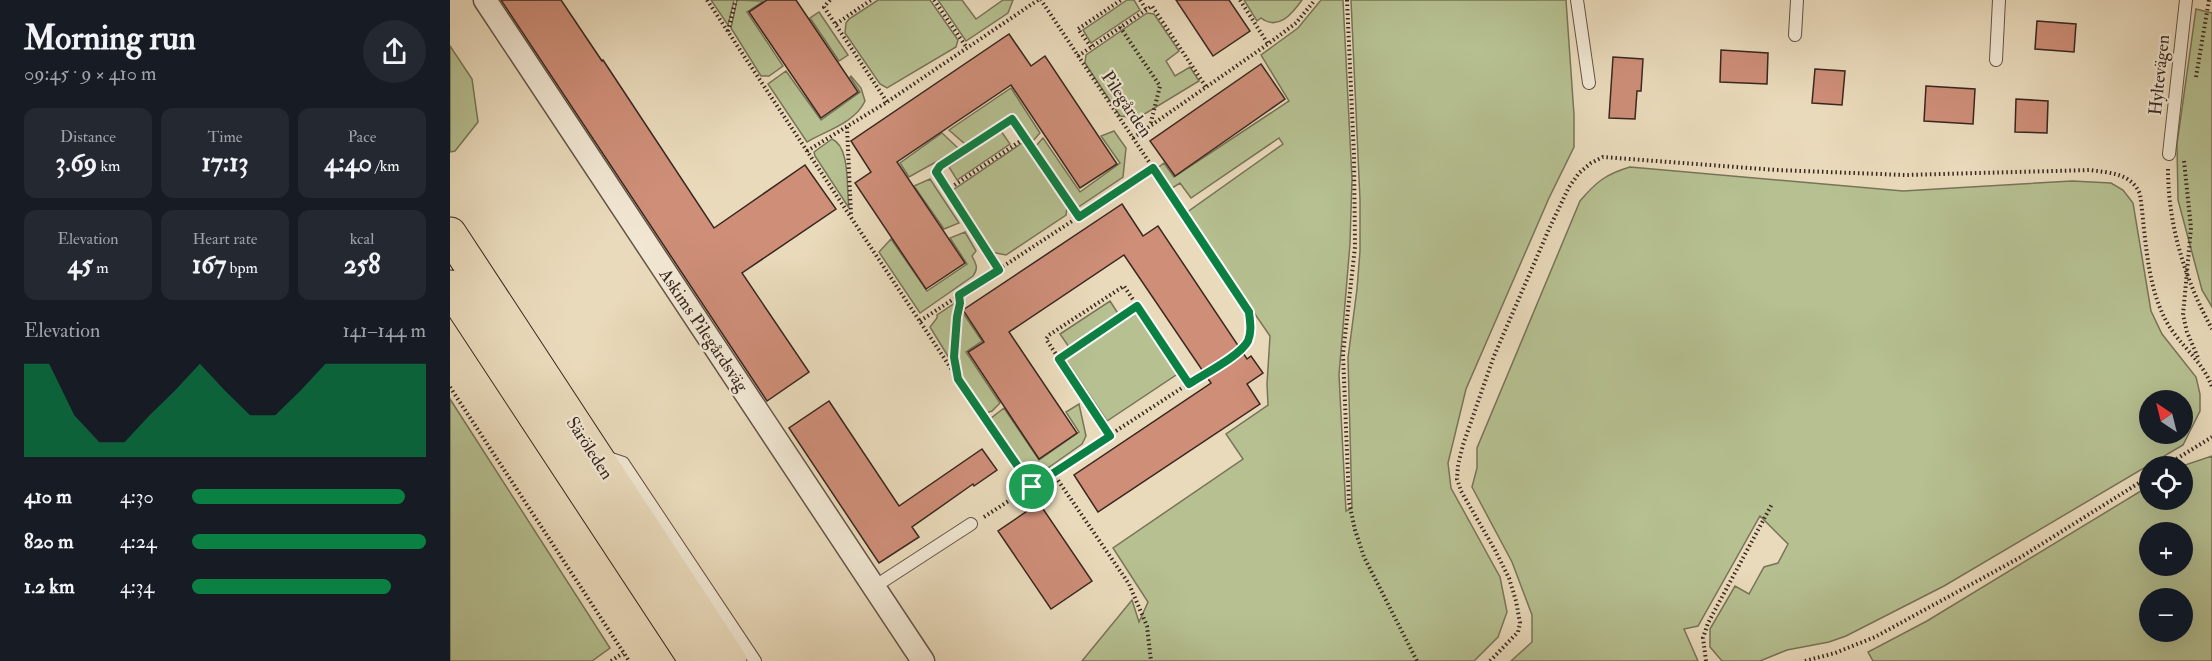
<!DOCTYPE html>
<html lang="en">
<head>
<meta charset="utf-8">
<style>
	:root { --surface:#171b24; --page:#242831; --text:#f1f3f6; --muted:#9ea1a6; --accent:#0b8043 }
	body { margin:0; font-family:"IM FELL Double Pica",serif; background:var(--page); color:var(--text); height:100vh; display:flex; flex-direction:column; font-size:22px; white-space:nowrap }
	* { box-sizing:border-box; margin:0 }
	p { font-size:20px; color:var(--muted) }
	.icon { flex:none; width:33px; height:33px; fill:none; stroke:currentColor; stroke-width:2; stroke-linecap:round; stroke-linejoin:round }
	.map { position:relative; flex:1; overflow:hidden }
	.side { display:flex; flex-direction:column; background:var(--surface); width:450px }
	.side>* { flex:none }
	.needle { width:39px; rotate:325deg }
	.controls { position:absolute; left:1689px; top:390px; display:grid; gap:12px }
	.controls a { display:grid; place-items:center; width:54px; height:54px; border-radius:50%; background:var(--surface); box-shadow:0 6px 24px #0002; font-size:30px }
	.pin { position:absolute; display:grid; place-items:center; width:51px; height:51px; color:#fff; margin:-26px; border:3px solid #fff; border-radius:50%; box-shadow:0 2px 6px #0007 }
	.round { display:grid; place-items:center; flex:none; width:63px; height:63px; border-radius:32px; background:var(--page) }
	.overview { display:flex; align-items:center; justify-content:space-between; height:102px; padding:0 24px }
	h1 { font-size:33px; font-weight:700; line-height:45px }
	.metrics { display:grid; grid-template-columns:repeat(3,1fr); gap:9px; height:102px; padding:6px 24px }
	.metrics div { display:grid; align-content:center; border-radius:12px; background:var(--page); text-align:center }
	.metrics b { font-size:26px; font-weight:700 }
	.metrics small { font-size:16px; font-weight:400 }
	.metrics p { font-size:16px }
	.chart { height:168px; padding:12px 24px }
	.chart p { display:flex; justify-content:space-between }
	.chart svg { width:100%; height:108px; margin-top:6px; fill:var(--accent); opacity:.7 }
	ul { padding:0 24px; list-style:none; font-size:20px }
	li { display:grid; grid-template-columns:96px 72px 1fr; align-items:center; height:45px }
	li i { height:15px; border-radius:8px; background:var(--accent) }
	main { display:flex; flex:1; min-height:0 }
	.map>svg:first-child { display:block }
	.green { fill:#b6c091; stroke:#787458; stroke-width:1.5; fill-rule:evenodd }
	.building { fill:#ce8e78; stroke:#392720; stroke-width:1.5 }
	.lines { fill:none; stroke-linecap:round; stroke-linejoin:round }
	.service-casing { stroke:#655447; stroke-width:14 }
	.minor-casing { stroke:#655447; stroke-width:25 }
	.primary-casing { stroke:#392720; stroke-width:35 }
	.path { stroke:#392720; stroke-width:4; stroke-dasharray:1.5 3; stroke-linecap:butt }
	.service { stroke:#f1e7d3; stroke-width:12 }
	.minor { stroke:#f1e7d3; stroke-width:22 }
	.primary { stroke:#e9dabb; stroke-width:33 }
	.route-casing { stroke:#fff; stroke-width:12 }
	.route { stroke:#0b8043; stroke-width:8 }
	.labels { text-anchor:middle; stroke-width:4.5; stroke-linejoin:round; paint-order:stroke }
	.street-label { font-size:18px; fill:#392720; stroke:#f1e7d3 }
</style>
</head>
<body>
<main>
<section class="side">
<div class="overview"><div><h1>Morning run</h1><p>09:45 · 9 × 410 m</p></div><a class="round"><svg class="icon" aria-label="share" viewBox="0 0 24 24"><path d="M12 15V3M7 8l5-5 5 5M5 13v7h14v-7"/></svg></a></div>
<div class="metrics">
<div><p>Distance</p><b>3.69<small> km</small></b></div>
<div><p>Time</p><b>17:13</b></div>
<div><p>Pace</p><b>4:40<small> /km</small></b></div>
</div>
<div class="metrics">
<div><p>Elevation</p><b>45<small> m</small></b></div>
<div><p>Heart rate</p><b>167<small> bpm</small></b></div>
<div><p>kcal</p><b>258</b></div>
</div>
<div class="chart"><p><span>Elevation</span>141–144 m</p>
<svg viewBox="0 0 160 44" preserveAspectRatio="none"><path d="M0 44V6L10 6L20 27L30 38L40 38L50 27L60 17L70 6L80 17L90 27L100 27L110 17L120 6L130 6L140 6L150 6L160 6V44z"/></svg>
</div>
<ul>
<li><b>410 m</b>4:30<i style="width:91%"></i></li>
<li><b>820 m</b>4:24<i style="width:100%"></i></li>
<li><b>1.2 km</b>4:34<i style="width:85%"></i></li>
</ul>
</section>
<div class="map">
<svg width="1762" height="661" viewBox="0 0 1762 661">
	<rect width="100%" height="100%" fill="#e9dabb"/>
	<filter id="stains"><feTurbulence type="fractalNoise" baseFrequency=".00333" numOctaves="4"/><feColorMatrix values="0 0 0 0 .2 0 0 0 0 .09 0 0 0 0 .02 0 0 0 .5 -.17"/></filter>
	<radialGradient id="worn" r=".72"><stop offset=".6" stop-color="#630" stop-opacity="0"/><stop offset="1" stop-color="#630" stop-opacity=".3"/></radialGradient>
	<path class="green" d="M261,0h23l-6,25z
		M287,0l27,1 -17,11 36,54 -14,10h-8l-30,-48z
		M428,0h52l28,40 -2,7 -69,41 -7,-4 -35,-51 1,-10 3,-4z
		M488,0h24l14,19 27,-19h10l-5,13 -42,28z
		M677,0h7l6,10 -49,33 -8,-13z
		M794,0h58c-10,14 -24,31 -41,18l-4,3z
		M871,0h22l9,179 -2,65 -11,131 7,136 6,-3 -4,-150 9,-69 3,-38v-51l-9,-200h215l8,115v32l-25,51 -83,191 -18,74 3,25 49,89 7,35 -9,25 -24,24h-392l50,-61 7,22 9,-20 -35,-54 130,-89 -17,-25 42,-29 -1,-21 3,-48 -84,-123 97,-69 -4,-6 -88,60 -11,-15 -11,7 -14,-20 9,-7 10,14 115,-76 -28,-46 37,-27z
		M1746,9l16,4v294l-10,-17 -24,-90 -1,-56z
		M369,12l29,43 -9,6 -29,-43z
		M697,13l7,1 25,37 -13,10 9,15 15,-9 9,14 -61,37 -18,-2 -35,-53 1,-8z
		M0,46l22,33 6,43 -23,29 -5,1z
		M336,71l35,49 39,-28 -10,-15 1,-1 10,12 4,13c-10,22 -40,30 -58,41l-39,-58z
		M561,88l29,45 -8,9 -20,-28 -47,30 -16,-14z
		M551,131l9,13 -53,36 -8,-13z
		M664,131l12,17 -3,29 -46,31 -42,-61 8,-9 37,54 40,-29 -19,-27z
		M492,133l17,16 -50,28 -9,-14z
		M382,139c19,8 14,51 17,69l-34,-52 -1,-4z
		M572,143l4,1 41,64 -1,7 -60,40 -15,-3 -38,-57v-5z
		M1180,167l273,24 169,-10 39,2 12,7 10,13 18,108 11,23 34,43 4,17v17l-17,34 -239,141 -98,50 -17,6 -42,8 -27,11h-38l-12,-14v-18l25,-43 14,8 15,-27 14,-4 10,-19 -28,-28 -62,110 -14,3 14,32h-187l21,-19v-27l-20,-53 -40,-75 5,-19v-20l103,-247c16,-19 26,-27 50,-34zM1700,400h32v34h-32z
		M480,179l29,44 -15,6 -30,-43z
		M515,232l11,19 -4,5c4,8 7,12 1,20l-53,37 -41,-61 12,-13 36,52 40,-27 -17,-26z
		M508,301l-6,38 2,27 -24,-39 7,-9v-3z
		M660,301l9,14 -50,32 -9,-13z
		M511,310l21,31 -16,11 34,51 -8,8 -6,2 -28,-42 -1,-31z
		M689,311l40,62 -72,48 -41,-61z
		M0,399l160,249 -18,13h-142z
		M629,404l7,32 -4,8 -37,26h-19l-36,-51 14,-11 35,52 40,-28 -13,-20z
		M1762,456v205h-339l-5,-9 59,-31 222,-135 1,14h32v-34zM1700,532h32v34h-32zM1700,598h32v34h-32z"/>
	<path class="building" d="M51,0h60l41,61 1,-1 111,168 91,-63 31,44 -94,64 67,99 -42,29z
		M317,0h29l62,92 -37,26 -72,-106z
		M726,0h53l21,31 -37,25z
		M1587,21l39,3 -2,28 -39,-3z
		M559,34l22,32 14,-10 72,108 -37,24 -69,-103 -114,77 68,101 -39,26 -71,-106 16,-11 -20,-31z
		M1271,50l47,3 -1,31 -47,-2z
		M1163,57l30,2 -2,32h-4l-2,28 -26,-1z
		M811,64l24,35 -110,77 -25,-35z
		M1365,69l30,2 -3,34 -30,-2z
		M1476,86l49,3 -2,35 -49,-3z
		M1566,99l32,2 -1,32 -32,-1z
		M672,204l21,32 15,-10 89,133 4,-3 12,17 -16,11 13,20 -162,108 -24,-37 137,-92 -87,-128 -115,77 68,101 -38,26 -71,-107 16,-10 -21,-32z
		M379,401l70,105 83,-57 15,21 -23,16 -1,-2 -61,43 7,10 -40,26 -90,-135z
		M589,503l53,78 -41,28 -53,-78z"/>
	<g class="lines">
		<defs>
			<path id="service" d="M1127,0l12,83
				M1345,35l2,-35
				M1546,60l3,-60
				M1719,154l17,-154
				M155,457l18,6 132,198
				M424,587l97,-63"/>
			<path id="minor" d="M35,0l438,661"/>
			<path id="primary" d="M0,234l280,427
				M0,287l246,374"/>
		</defs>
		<use href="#service" class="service-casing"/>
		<use href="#minor" class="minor-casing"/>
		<use href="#primary" class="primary-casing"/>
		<path class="path" d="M257,0l251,379 74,108
			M380,0l-6,7 63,95
			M484,0l33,48
			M690,0l6,9
			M790,0l28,44
			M897,0l7,156 1,91 -12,107 6,148 6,28 9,27 53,104
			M386,24l35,-24
			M670,27l40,59 -10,40
			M278,31l8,-31
			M641,47l-13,-18 43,-29
			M628,56l74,-50 54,81
			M1746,77l13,-77
			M397,127l4,88
			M683,138l135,-94 28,-21 19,-23
			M357,151l80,-49 151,-102
			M1734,161l7,67 -8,87 4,17 12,28
			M1718,169c0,56 17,111 44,160
			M497,190l78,-52
			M549,270l-63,-98 4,-6 72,-47 67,98
			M470,321l233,-153
			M609,359l78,-53
			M508,378c-3,-14 -5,-26 -3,-39 1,-14 6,-30 4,-44
			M0,387l179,274
			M660,436l-64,-97 3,-4 75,-49 65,98
			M1715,466l47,-29
			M603,473l76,111 18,42 4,35
			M534,517l253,-165c13,-13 14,-22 12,-40l-208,-312
			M161,661l12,-8
			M1040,661l28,-29 2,-9 -4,-22 -7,-23 -14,-28 -34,-59 -4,-12 1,-14 5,-20 31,-89 55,-127 20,-42 10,-14 12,-10 12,-6 173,13 129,5 185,-5c20,3 41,3 50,24 6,43 6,94 29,132 14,22 34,36 43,61
			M1256,661l-3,-23 5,-15 64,-119
			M1355,661l30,-8 40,-16 146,-80 129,-81"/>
		<use href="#service" class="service"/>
		<use href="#minor" class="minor"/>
		<use href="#primary" class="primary"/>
	</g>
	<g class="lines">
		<defs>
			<path id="route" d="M562,119l67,98 74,-49 96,144c1,10 3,19 -1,29 -8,15 -44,33 -59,43l-52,-78 -78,53 51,77 -78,51 -74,-108 -4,-22 3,-40 3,-14 -1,-8 40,-25 -63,-98 4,-6z"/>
		</defs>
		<use href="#route" class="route-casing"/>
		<use href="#route" class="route"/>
	</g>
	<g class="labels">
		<g class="street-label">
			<text transform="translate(1709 75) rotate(-84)" y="6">Hyltevägen</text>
			<text transform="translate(677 104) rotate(56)" y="6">Pilegården</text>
			<text transform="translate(254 330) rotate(56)" y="6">Askims Pilegårdsväg</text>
			<text transform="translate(140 448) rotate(57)" y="6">Säröleden</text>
		</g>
	</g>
	<rect width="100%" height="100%" filter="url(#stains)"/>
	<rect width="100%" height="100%" fill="url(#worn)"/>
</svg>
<div class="controls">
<a><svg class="needle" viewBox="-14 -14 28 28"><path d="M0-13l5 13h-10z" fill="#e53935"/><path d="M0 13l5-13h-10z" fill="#9ea1a6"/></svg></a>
<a><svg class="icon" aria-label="locate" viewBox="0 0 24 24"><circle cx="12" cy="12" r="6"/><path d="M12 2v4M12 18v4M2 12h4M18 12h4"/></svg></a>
<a>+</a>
<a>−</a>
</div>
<div class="pin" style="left:582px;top:487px;background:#1e9e55"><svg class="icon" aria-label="arrive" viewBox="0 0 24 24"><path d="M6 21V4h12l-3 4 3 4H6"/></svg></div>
</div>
</main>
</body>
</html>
